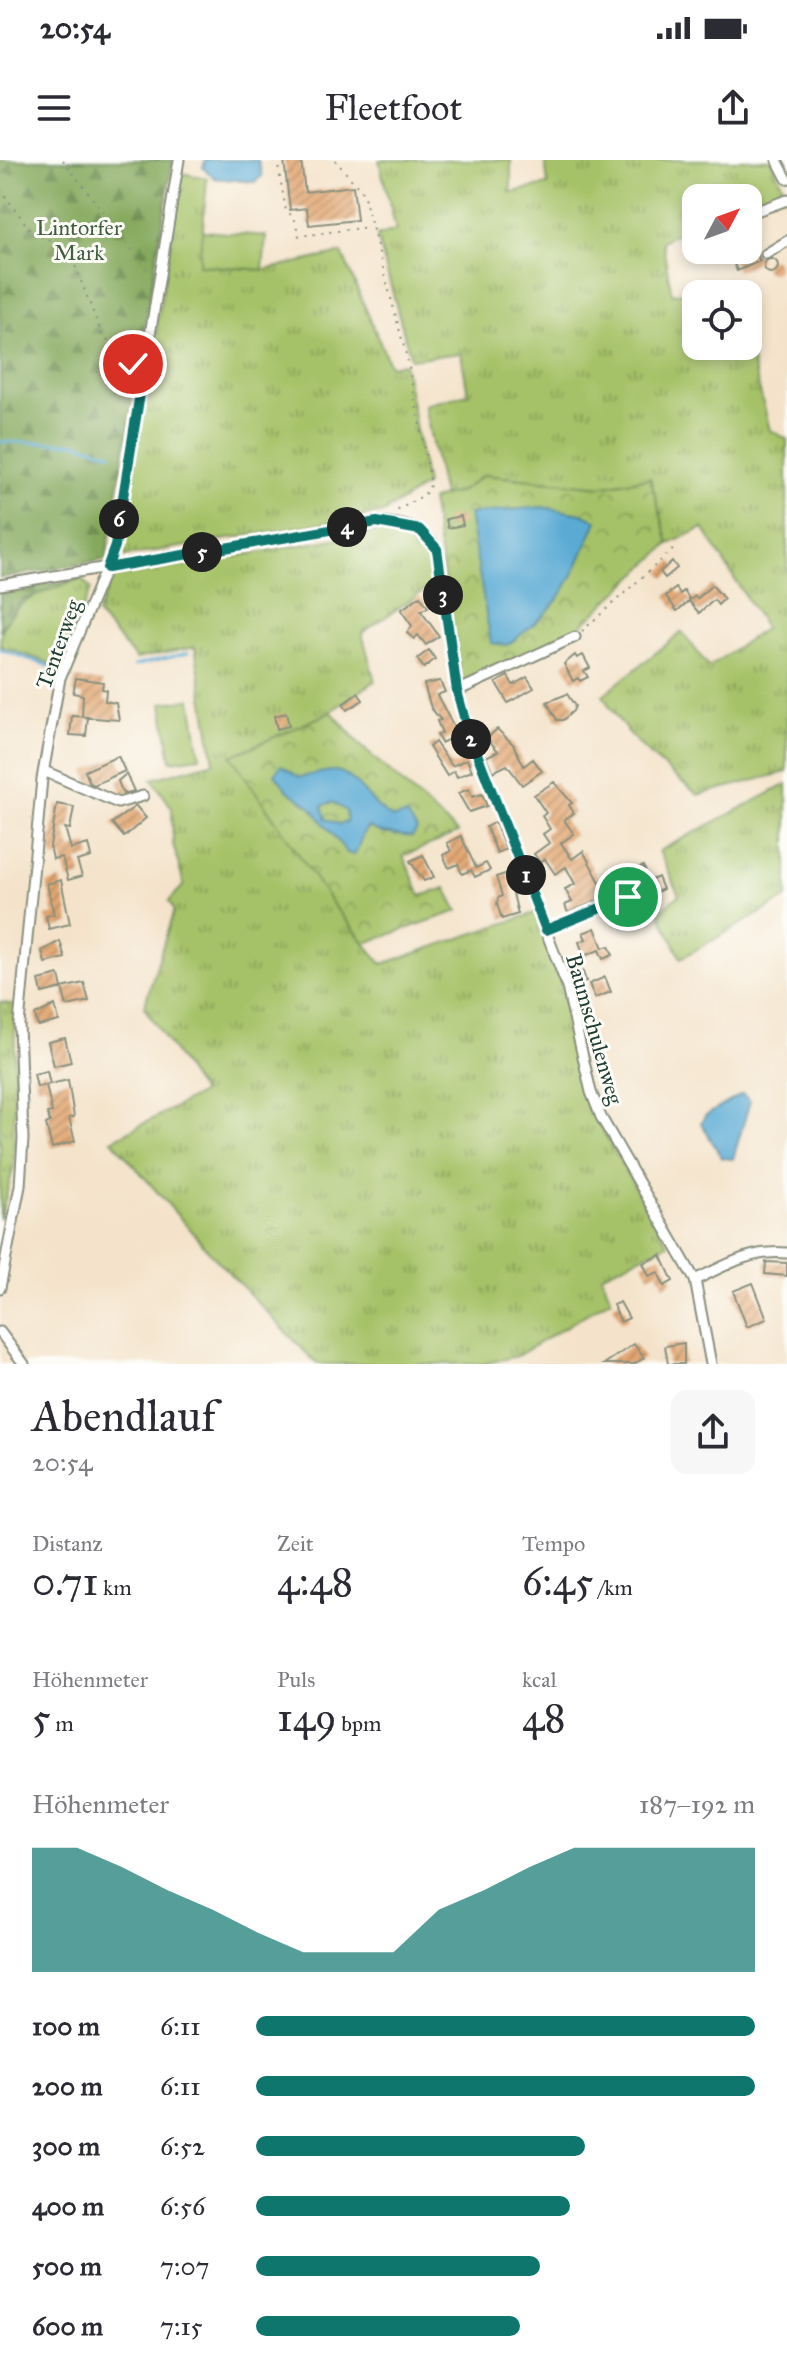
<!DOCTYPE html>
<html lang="de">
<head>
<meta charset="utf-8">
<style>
	:root { --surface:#fff; --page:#f7f7f7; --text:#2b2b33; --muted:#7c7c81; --accent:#0f766e }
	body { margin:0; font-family:"IM FELL Great Primer",serif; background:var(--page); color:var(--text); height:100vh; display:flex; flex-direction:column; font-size:30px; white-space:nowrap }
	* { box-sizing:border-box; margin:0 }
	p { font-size:26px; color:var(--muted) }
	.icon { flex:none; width:44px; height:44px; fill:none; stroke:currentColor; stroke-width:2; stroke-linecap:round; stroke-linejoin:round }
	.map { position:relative; height:1204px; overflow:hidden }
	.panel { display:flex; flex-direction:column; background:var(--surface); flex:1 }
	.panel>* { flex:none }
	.needle { width:52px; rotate:49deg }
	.controls { position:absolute; left:682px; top:24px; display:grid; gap:16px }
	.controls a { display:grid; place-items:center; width:80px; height:80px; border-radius:16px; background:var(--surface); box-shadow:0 4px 12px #0003; font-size:40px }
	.pin { position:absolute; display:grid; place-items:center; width:68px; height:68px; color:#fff; margin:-34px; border:4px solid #fff; border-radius:50%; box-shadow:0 2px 8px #0007 }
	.km { position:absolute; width:40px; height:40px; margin:-20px; border-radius:50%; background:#222; color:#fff; font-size:22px; line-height:40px; text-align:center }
	.round { display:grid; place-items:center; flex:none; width:84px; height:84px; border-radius:16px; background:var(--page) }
	.head { display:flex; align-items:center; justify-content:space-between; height:136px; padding:0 32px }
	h1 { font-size:44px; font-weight:600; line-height:60px }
	.metrics { display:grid; grid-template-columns:repeat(3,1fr); gap:12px; height:136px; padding:8px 32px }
	.metrics div { display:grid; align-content:center }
	.metrics b { font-size:40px; font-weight:600 }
	.metrics small { font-size:22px; font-weight:400 }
	.metrics p { font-size:22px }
	.chart { height:224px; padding:16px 32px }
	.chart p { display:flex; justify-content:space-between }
	.chart svg { width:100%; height:144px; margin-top:8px; fill:var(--accent); opacity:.7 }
	ul { padding:0 32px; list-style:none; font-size:26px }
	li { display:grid; grid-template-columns:128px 96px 1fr; align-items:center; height:60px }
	li i { height:20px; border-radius:10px; background:var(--accent) }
	.status { display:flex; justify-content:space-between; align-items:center; height:56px; padding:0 40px; background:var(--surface); direction:ltr }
	.status svg { height:22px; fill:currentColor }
	header { display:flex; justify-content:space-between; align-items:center; height:104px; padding:0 32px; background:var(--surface); font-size:36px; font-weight:600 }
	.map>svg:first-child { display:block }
	.grass { fill:url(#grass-tufts); stroke:#62804e; stroke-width:2 }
	.forest { fill:url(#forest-firs); stroke:#527248; stroke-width:2 }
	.park { fill:url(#park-crowns); stroke:#62804e; stroke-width:2 }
	.garden { fill:#a6c268; stroke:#62804e; stroke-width:2 }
	.water { fill:#5aaad4; stroke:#3c7484; stroke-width:2; fill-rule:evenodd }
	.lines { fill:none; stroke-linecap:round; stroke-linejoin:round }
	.stream { stroke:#5aaad4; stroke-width:3 }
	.building { fill:url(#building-hatch) }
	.minor-casing { stroke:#8a907f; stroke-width:13 }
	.path { stroke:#8a907f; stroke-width:2; stroke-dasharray:2 6; stroke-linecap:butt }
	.minor { stroke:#fff; stroke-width:9 }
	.route-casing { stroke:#fff; stroke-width:16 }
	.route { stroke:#0f766e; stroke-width:10 }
	.labels { text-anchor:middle; stroke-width:6; stroke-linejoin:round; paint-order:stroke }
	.park-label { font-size:22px; fill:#415e41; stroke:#fdfcf7 }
	.street-label { font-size:22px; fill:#1f3d34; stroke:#fdfcf7 }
</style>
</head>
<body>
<div class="status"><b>20:54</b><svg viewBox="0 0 49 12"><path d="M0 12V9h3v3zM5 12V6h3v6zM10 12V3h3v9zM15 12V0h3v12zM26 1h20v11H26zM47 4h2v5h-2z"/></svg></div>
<header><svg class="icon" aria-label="menu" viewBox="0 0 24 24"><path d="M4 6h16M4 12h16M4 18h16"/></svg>Fleetfoot<svg class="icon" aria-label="share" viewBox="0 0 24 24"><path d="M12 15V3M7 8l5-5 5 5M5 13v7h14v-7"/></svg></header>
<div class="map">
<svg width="787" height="1204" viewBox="0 0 787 1204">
	<defs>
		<pattern id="grass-tufts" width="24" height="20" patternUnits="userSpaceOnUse" patternTransform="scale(2)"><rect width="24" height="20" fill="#a6c268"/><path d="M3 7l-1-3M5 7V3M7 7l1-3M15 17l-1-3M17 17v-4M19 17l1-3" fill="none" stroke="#879f56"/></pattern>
		<pattern id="forest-firs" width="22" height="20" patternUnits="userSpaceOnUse" patternTransform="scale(2)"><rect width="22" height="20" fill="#84a85c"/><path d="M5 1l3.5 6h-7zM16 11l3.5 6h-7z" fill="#6b8a4d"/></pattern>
		<pattern id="park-crowns" width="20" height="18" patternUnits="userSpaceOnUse" patternTransform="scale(2)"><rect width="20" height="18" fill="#a6c268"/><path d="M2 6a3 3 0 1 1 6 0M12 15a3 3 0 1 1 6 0" fill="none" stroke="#879f56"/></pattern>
		<pattern id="building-hatch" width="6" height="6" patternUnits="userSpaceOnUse" patternTransform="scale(2)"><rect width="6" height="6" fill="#e2a671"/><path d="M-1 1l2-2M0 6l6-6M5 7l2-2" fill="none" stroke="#b7885e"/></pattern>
	</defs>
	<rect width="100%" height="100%" fill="#fdfcf7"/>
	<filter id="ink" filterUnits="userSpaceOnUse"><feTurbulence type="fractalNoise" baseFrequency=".0125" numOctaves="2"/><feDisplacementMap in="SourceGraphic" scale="16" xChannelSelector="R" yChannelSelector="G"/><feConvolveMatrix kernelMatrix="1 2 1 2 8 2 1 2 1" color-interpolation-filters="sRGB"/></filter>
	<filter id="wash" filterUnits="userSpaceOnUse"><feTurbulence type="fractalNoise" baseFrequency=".006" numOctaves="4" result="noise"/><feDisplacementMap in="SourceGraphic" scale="32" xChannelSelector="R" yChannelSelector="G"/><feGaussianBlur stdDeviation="1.8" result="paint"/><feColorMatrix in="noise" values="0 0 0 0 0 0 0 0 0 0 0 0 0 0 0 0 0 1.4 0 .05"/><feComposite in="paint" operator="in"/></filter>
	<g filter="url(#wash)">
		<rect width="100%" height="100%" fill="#f4e3ca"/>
		<path class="grass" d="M379,0h132v32l37,-7 -3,-25h226l16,35 -39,9v-6h-52v25l-34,18 10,53 59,-12 3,12h-38v52h52l22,84 17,9v333l-89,23c-37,-30 -73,-57 -95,-100l79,-63 27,35 56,-39 -62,-100 -34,16 -19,-66 -50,9 -116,-12 -23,16 -18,5 -19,-91 44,-11 -7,-41 -50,6 -34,-123 19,-6z
			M181,13l26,5 -7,87 63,5 79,-17 48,113 14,-3 22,122 -43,28 -263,44z
			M387,370c41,11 42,10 48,53l-73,50 13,48 -44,30 30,35 -27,160 48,58 153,-51 27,75 26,117 80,139 -67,31 10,24 -94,57 -34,8h-166l-104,-108 -101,-116 90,-47 -58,-86 30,-97 -5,-9 15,-16 -11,-41 -1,-36 -20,-29 62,-17 -19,-115 -59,12 -39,-45 15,-36z
			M81,418l10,11 -33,77 -58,-20c0,-45 46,-54 81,-68z
			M787,624v114l-106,60 -22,-46 20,-17 -20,-44z
			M0,842l15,3 -1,161 -14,53z"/>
		<path class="forest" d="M0,0h173l-67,400 -106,18z
			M81,418l-60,23 -21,29v-37z"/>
		<path class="park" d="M484,315l116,12 50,-9 19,66 -97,90 -110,48 -31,-182 30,-9z
			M331,552l30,34 97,87 -55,23 18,40 25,-8 12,23 -93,32 -31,-37 -103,-150z"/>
		<path class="garden" d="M202,71l64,5 -3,34 -64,-5z
			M191,539l9,58 -29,4 -9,-58z"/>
		<path class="water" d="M205,0h53l4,16 -7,6 -41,-4 -11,-10z
			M542,347l40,7 15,7c-28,63 -32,83 -90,124l-16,-2 -22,-129z
			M281,605l18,12c11,-1 27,-7 37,-6 22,4 33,35 57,47l14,-3 10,15 -5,7 -30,-4 -14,-6c-9,8 -7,19 -14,28l-7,-2 -37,-47 -22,-15 -13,-17zM332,642l14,9 1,11 -8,2 -13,-5 -4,-13z
			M742,934l8,7 -17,58 -11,-1 -21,-35 4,-7z"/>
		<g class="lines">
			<path class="stream" d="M0,282l76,1 35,10
				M0,489l55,19
				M134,506l54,-13"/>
		</g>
		<g id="blocks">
			<path class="building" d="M284,0h17l4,32 48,-6 4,34 -48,5 -2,-17 -17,2z
				M754,88l6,13 -23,10 -5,-13z
				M764 106a7 7 0 1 1 14 0a7 7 0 1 1-14 0Z
				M461,356l2,9 -15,3 -2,-9z
				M672,401l5,7 -12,10 -5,-6z
				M712,425l12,14 -6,6 -4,-5 -15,13 -10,-12 -12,10 -11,-15 10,-8 4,6 4,-3 6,9 5,-4 2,3z
				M420,436l8,11 -7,4 18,25 -13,9 -8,-10 -4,4 -7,-6 5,-7 -11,-16z
				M429,490l6,9 -11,9 -7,-9z
				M575,495l2,3 6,-3 7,13 -6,3 4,6 -8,4 -2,-3 -5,3 -9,-17z
				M508,516l5,9 14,-8 7,11 -26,15 -12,-20z
				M76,518l27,4 -1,7 4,1 -1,11 11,2 3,17 -37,-3 1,-22 -10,-2z
				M440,521l5,11 -8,3 21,40 -17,8 -4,-8 5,-2 -5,-12 4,-1 -10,-12 -7,-24z
				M358,533l5,7 -16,10 -4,-6z
				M567,534l8,12 -2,5 -10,9h-6l-10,-18z
				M286,553l3,13 -12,3 -3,-13z
				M72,556l16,1 -2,19 -16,-1z
				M497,569l16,15 11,22 9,-7 9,12 -20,14 -15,-20 -14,7 -2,-4 -5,-11 12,-6 -11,-13z
				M435,582l17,24 15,-7 5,12 -15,6 -3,-6 -7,5 -18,-29z
				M118,596l7,15 -31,14 -4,-2 -5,-12z
				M126,614l8,17 -11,3 -5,-13z
				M554,622l18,21 -3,2 5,8 -10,7 10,14 -13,9 11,16 11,-8 19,35 6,-3 4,12 -44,18 -3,-8 7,-3 -7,-13 10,-5 -9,-17 -11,7 -10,-15 -5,3 -6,-8 15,-11 -6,-9 7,-5 -8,-13 4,-3 -12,-18z
				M469,629l3,8 10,-3 5,12 -18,6 -11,-19z
				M57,644l17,3 -4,22 -5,-1 6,21 17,-5 3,13 -14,4 5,15 -14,4 -6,-23 -9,2 -3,-13z
				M136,646l10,12 -22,19 -12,-14z
				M495,662l11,27 -9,4 -11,-26z
				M461,676l15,32 10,-5 4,7 -15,7 -4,-7 -9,4 -4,-10 -9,4 -6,-13 8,-4 -4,-8z
				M423,695l11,22 -10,4 -14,-20z
				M643,706l7,15 8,-4 5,12 -23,11 -13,-26z
				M508,713l10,41 -16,5 -5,-15 1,-6 4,-2 -6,-19z
				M61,720l9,44 -21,5 -3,-13 8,-2 -7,-30z
				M595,768l8,20 6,-2 4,9 -10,4 -4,-9 -15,6 -5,-14 7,-3 -3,-6z
				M60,781l5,17 -20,5 -3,-12z
				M580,803l6,18 -12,4 -4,-14 4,-1 -1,-5z
				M59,815l3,13 -20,5 -3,-13z
				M605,817l6,15 -16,6 -6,-14z
				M84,823l5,18 -22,5 -5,-18z
				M55,845l4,16 -21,5 -3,-11z
				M65,878l6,24 -17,4 -6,-24z
				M47,911l3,13 -13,3 -3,-13z
				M68,920l6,37 -5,1 6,23 -23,7 -6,-24 4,-2 -3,-9 5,-1 -6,-27z
				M661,1095l12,26 -9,5 -6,-14 -9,4 -6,-13z
				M766,1102l21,1v13l-22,-2z
				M753,1123l14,36 -20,8 -14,-36z
				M620,1142l9,16 -8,4 -8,-17z
				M684,1183v21h-16l-3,-18z
				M634,1184l10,14 -10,6h-30z"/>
		</g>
	</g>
	<g filter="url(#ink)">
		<use href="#blocks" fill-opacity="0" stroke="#8a907f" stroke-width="2"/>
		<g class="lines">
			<defs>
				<path id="minor" d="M777,0l10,19
					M748,54l39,-14
					M766,94l21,-13
					M0,425l377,-63c24,1 47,5 60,27l20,142 10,37 99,255 25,109 10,25 94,163c31,-15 57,-31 92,-27
					M457,531l118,-54
					M44,611l74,32 25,-7
					M546,770l82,-33
					M695,1120l16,84
					M0,1128l20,-102 3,-47 -4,-115 23,-245 18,-101 55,-132 64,-386
					M0,1172l24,32"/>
			</defs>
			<use href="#minor" class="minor-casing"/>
			<path class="path" d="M63,0l87,113
				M277,0l9,51 8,6 5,19 70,-9
				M335,0l28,33 45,169 23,122 -7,11 -29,17
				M0,29l31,42 38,19 33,85 34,30
				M582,471l95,-85"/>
			<use href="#minor" class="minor"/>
		</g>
	</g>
	<g class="lines" filter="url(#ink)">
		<defs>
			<path id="route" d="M133,204l11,5 -29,177 -8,22 270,-46 43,8 17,19 20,142 10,37 79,202 82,-33"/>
		</defs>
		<use href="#route" class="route-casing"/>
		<use href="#route" class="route"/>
	</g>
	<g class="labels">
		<g class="park-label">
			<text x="79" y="75">Lintorfer<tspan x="79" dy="25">Mark</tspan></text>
		</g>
		<g class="street-label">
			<text transform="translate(58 484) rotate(-70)" y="8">Tenterweg</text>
			<text transform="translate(595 869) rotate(74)" y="8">Baumschulenweg</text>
		</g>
	</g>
</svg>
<div class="controls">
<a><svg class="needle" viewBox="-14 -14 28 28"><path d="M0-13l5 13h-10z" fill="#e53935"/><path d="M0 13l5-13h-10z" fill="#7c7c81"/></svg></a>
<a><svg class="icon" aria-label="locate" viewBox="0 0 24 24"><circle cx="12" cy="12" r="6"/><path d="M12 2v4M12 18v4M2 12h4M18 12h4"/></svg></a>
</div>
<div class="pin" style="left:628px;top:737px;background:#1e9e55"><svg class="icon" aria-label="arrive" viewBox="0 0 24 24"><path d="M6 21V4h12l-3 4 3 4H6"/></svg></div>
<div class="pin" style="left:133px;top:204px;background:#d93025"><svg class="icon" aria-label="check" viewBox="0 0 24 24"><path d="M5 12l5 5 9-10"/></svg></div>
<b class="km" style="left:526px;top:715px">1</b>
<b class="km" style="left:471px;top:579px">2</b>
<b class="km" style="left:443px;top:435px">3</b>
<b class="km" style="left:347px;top:367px">4</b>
<b class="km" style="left:202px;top:392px">5</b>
<b class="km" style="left:119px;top:359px">6</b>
</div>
<section class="panel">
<div class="head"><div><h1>Abendlauf</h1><p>20:54</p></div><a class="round"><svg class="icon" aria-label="share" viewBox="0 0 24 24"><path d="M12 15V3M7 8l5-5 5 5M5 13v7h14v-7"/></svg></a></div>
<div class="metrics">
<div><p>Distanz</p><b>0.71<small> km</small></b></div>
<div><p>Zeit</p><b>4:48</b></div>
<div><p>Tempo</p><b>6:45<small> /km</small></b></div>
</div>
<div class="metrics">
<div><p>Höhenmeter</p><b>5<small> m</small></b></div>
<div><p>Puls</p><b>149<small> bpm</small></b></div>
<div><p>kcal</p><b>48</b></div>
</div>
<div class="chart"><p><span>Höhenmeter</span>187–192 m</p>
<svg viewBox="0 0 160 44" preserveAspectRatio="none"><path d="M0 44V6L10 6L20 12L30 19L40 25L50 32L60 38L70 38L80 38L90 25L100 19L110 12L120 6L130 6L140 6L150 6L160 6V44z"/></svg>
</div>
<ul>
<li><b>100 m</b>6:11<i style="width:100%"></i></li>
<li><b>200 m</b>6:11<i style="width:100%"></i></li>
<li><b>300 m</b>6:52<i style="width:66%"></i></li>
<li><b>400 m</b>6:56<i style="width:63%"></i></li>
<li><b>500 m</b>7:07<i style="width:57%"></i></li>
<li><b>600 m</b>7:15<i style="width:53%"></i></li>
</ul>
</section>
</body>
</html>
